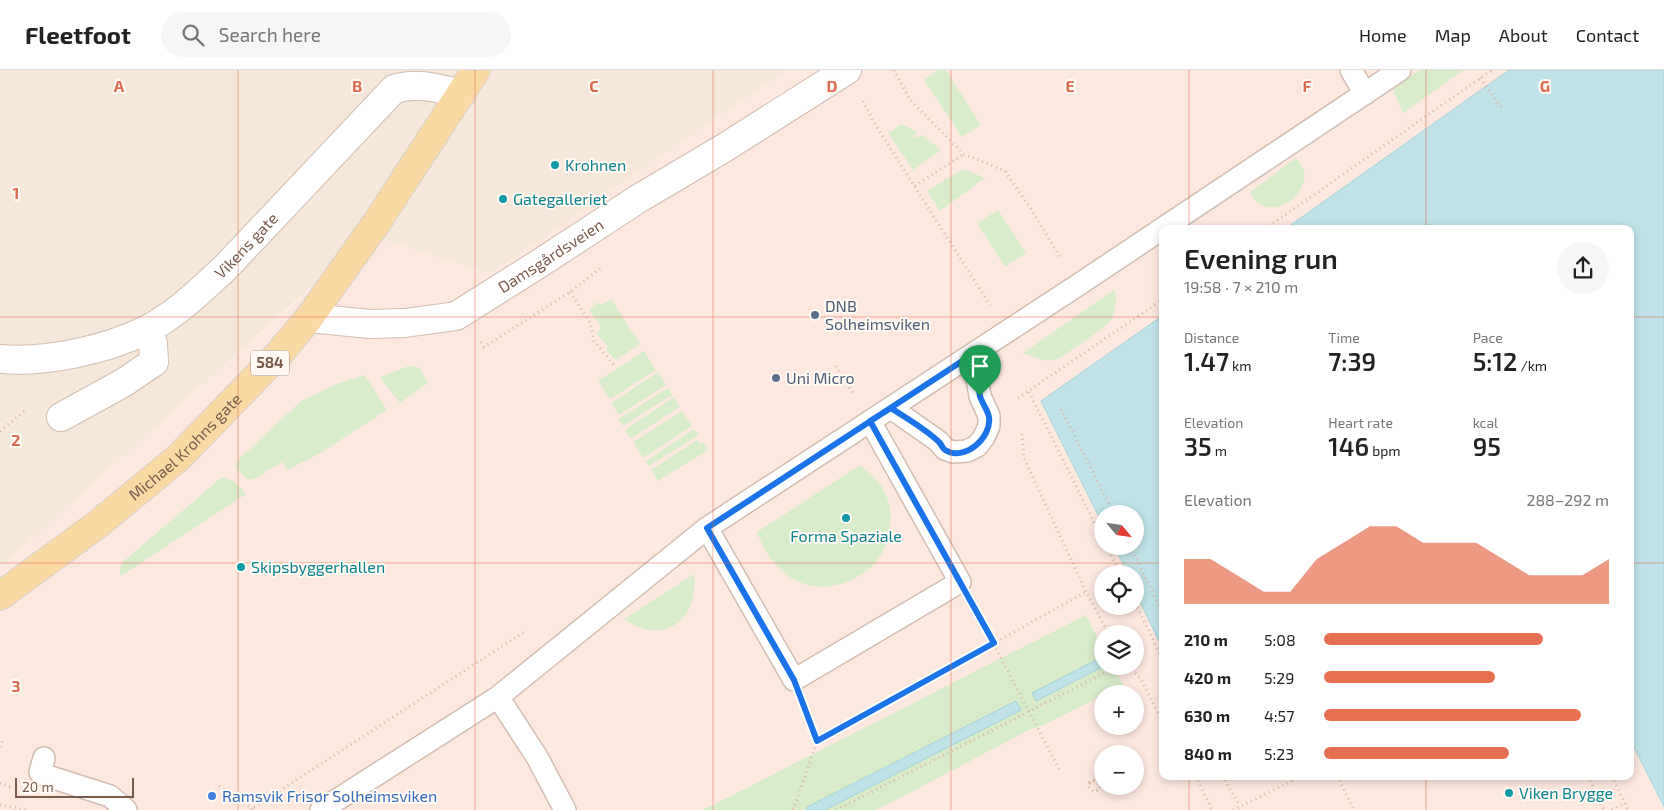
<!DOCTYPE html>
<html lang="en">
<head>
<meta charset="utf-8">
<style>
	:root { --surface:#fff; --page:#f6f6f6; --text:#222; --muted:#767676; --line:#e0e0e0; --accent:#e76f51 }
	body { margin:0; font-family:"Exo 2",sans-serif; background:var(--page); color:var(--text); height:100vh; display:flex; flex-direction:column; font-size:19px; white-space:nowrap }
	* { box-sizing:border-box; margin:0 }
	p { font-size:16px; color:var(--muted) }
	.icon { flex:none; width:28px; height:28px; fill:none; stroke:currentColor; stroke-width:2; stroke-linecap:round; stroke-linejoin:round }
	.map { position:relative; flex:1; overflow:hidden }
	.panel { position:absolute; left:1159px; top:155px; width:475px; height:555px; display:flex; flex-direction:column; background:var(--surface); border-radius:10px; box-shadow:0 2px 8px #0003 }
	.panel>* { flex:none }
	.needle { width:32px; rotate:119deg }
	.buttons { position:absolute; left:1094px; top:435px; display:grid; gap:10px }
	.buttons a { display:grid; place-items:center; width:50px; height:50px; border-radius:50%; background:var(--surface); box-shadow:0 2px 8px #0003; font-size:25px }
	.scale { position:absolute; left:15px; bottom:12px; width:119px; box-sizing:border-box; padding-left:5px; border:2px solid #7a5c4d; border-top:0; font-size:14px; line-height:18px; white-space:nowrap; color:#7a5c4d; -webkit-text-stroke:4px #fffaf3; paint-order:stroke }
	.pin { position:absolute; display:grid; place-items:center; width:42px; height:42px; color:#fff; margin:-51px -21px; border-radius:50% 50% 50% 0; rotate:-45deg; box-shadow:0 0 5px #0007 }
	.pin .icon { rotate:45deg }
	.round { display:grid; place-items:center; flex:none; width:52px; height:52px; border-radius:26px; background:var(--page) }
	.headline { display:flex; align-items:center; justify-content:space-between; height:85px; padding:0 25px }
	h1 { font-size:28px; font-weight:600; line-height:38px }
	.metrics { display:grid; grid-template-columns:repeat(3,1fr); gap:8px; height:85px; padding:5px 25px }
	.metrics div { display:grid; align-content:center }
	.metrics b { font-size:25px; font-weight:600 }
	.metrics small { font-size:14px; font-weight:400 }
	.metrics p { font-size:14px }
	.chart { height:140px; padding:10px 25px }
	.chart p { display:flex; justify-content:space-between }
	.chart svg { width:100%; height:90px; margin-top:5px; fill:var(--accent); opacity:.7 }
	ul { padding:0 25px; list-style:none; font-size:16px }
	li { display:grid; grid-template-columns:80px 60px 1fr; align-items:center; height:38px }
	li i { height:12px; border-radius:6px; background:var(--accent) }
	header { display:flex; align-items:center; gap:30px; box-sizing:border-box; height:70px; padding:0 25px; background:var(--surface); border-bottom:1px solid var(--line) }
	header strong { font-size:24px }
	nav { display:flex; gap:28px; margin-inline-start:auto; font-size:18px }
	.search { width:350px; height:45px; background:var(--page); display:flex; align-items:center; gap:12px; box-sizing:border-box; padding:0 18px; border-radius:28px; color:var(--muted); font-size:19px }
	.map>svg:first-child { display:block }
	.residential { fill:#f5e8da }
	.commercial { fill:#fde8e0; fill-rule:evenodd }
	.green { fill:#d8ecc9 }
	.water { fill:#bfe3e8; stroke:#a5d3da }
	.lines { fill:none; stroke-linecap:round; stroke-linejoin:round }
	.service-casing { stroke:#d1beb0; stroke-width:24 }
	.minor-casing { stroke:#d1beb0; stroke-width:30 }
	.tertiary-casing { stroke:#d1beb0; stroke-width:30 }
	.primary-casing { stroke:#dad1cd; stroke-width:30 }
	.path { stroke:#d9b8a5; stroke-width:3; stroke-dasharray:1 4; stroke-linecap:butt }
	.service { stroke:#fff; stroke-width:21 }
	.minor { stroke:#fff; stroke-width:28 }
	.tertiary { stroke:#fff; stroke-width:28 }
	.primary { stroke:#fbd9a5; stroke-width:28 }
	.route-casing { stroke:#fff; stroke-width:10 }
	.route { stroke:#1a73e8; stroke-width:6 }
	.grid { fill:none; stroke:#dc6d51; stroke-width:1; stroke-opacity:0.55 }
	.culture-dot { fill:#0f9aa8; stroke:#fffaf3; stroke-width:2 }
	.service-dot { fill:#5c6f8a; stroke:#fffaf3; stroke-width:2 }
	.shop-dot { fill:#3f7fe0; stroke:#fffaf3; stroke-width:2 }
	.labels { text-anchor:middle; stroke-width:4; stroke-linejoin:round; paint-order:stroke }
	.shield { fill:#fffaf3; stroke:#a28b7f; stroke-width:1 }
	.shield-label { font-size:15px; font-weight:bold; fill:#7a5c4d }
	.culture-label { font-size:16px; fill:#0d838f; stroke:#fffaf3; text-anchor:start }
	.street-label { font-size:16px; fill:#7a5c4d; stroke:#fffaf3 }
	.service-label { font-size:16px; fill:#4e5e75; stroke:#fffaf3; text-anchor:start }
	.shop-label { font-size:16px; fill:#366cbe; stroke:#fffaf3; text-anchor:start }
	.grid-label { font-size:16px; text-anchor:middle; font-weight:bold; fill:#dc6d51; stroke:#fffaf3; stroke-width:4; stroke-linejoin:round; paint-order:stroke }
</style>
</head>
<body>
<header>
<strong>Fleetfoot</strong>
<div class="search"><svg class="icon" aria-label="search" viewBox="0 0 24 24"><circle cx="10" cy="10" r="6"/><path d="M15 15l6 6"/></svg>Search here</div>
<nav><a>Home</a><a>Map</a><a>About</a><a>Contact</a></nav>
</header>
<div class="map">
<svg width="1664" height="740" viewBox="0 0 1664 740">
	<rect width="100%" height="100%" fill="#fdf6ec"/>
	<path class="residential" d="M0,0h787l-297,204 -121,-39 -369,333z"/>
	<path class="commercial" d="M787,0h722l-224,159h-123v87l-120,86 60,121v23h12l14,28h-26v32h33v-18l2,7 25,53v128h468v-37l34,71h-1664v-242l370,-333 120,39zM1102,564h33v32h-33zM1102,624h33v32h-33zM1102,684h33v32h-33z"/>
	<path class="green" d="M938,0h8l35,55 -19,12 -38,-57z
		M1419,0h45l-61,43 -10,-23z
		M901,54l16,8 -5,7 10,-4 19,15 -28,20 -25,-37z
		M1296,88c3,4 7,8 8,13 4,21 -21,42 -41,35 -7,-3 -10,-9 -13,-14z
		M963,99l22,9 -45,33 -13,-20z
		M998,140l28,43 -21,14 -28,-44z
		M1115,219c1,10 2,22 -4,31 -4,6 -46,36 -54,39 -10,4 -24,-2 -34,-6z
		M611,229l29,45 -24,16 -9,-8v-6l-11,-13 6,-5 -13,-18 8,-8 4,3z
		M644,281l12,19 -46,29 -12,-18z
		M409,296l11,2 8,15 -28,20 -20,-26z
		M658,302l8,13 -47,30 -8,-12z
		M365,305l22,35 -68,44 -32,16 -5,-8 -7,5 -1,-1 -17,12 -9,2 -13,-12 2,-7 64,-60 35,-17z
		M668,318l4,7 -49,31 -5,-7z
		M674,327l6,10 -50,32 -5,-9z
		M682,341l10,15 -49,32 -10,-16z
		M694,359l5,6 -50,31 -3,-5z
		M697,370l3,4 3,-2 5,8 -50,31 -7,-11z
		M860,395c6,6 14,11 19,18 10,13 13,28 11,43 -1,11 -5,24 -11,32 -18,24 -55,37 -82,23 -20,-10 -33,-28 -40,-49z
		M222,407l12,4 12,13 -125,82c-3,-5 0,-10 3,-15z
		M694,504c6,46 -31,73 -70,45z
		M1086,545l16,32v19h10l12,20 -16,8h-6v2l-58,29 -15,5 -152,80h-174z"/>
	<path class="water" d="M1509,0h155v737l-34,-68v-510h-345z
		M1162,246v332l-25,-53 -2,-21h-7l-14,-28h21v-32h-33v9l-61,-122z
		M1102,587v9h2l-68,35 -4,-8z
		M1016,631l5,9 -196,100h-18v-3z"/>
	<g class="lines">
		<defs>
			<path id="service" d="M1351,0l14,24
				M891,338l47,33 7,8 8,3 14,-1 10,-5 7,-9 5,-11v-10l-9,-20 -7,-42
				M707,458l87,152 166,-98 -90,-161
				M498,627l39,60 28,53
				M44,688l-4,14 1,2 69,22 16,14
				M321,740l177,-113 209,-169 371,-243 322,-215"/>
			<g id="minor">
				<path id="s1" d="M0,289c45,4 106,-9 146,-29 30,-15 55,-40 79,-62l169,-179c24,-7 44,-1 67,5"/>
				<path d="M61,347l62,-34 31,-21 -1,-19 -7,-13"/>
			</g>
			<g id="tertiary">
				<path id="s2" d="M309,248l61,6 35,-1 51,-7 81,-51 101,-66 86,-51 123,-78"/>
			</g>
			<g id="primary">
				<path id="s3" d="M0,526l98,-72 80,-66 99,-102 32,-38 66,-93 101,-155"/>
			</g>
		</defs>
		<use href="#service" class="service-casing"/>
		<use href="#minor" class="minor-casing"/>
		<use href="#tertiary" class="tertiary-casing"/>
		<use href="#primary" class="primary-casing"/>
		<path class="path" d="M894,0l16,30 54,54 41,17 26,38 30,50
			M1480,8l22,30
			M863,31l12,23 115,181
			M915,116l49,-32
			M1265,159l227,-159
			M570,222l20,30 4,19 20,24
			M481,272l3,5 86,-55 31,-24
			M836,296l18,29
			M1029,322l73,146
			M1018,328l144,-98
			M1061,339l53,105
			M0,361l27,-22
			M1022,364l2,24 62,134 23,42
			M1107,476l13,28
			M1130,476l32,65
			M1135,533l27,55
			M975,539l84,160
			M1128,596l12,12 22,42
			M817,671l269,-149
			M0,677l3,-7
			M1196,706l16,34
			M1222,706l18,30
			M1337,706l17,34
			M1588,706l16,34
			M1612,706l16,34
			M0,713l11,4
			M1089,714c2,-2 3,-3 5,-3l6,4 -1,5 -5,2 -5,-5c0,-1 1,-3 1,-5 5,-3 9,-1 11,4
			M219,716l36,24
			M0,735l27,5
			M250,740l274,-178
			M793,740l24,-69 -12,-33
			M836,740l282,-144
			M1233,740l69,-34
			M1612,740l12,-7"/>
		<use href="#service" class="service"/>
		<use href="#minor" class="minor"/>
		<use href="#tertiary" class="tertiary"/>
		<use href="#primary" class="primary"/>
	</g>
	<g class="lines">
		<defs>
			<path id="route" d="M980,326l-7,-42c-89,58 -178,116 -266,174l87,152 23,61 177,-98 -124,-222 21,-13c15,10 33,20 47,33 3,2 4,7 7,9 19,12 47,-12 44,-33 -1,-6 -7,-14 -9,-21"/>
		</defs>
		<use href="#route" class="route-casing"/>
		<use href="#route" class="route"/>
	</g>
	<path class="grid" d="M238,0v740M475,0v740M713,0v740M951,0v740M1189,0v159M1426,0v159M0,247h1162M1630,247h34M0,493h1162M1630,493h34M1189,706v34M1426,706v34"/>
	<g class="culture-dot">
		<circle cx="555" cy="95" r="5"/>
		<circle cx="503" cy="129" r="5"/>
		<circle cx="846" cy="448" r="5"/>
		<circle cx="241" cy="497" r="5"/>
		<circle cx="1509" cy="723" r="5"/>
	</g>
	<g class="service-dot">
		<circle cx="815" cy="245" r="5"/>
		<circle cx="776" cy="308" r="5"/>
	</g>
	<circle class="shop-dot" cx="212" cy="726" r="5"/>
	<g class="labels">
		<rect class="shield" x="251" y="280.5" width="38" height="25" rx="4"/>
		<g class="shield-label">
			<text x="270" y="298">584</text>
		</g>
		<g class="culture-label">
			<text x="565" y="101">Krohnen</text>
			<text x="513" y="135">Gategalleriet</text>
			<text x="846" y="472" text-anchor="middle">Forma Spaziale</text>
			<text x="251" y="503">Skipsbyggerhallen</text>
			<text x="1519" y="729">Viken Brygge</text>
		</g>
		<g class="street-label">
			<text dy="6" stroke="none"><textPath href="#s1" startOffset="282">Vikens gate</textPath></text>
			<text dy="6" stroke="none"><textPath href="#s2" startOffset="260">Damsgårdsveien</textPath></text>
			<text dy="6" stroke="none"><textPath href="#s3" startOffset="238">Michael Krohns gate</textPath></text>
		</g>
		<g class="service-label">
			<text x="825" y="242">DNB<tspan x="825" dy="18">Solheimsviken</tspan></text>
			<text x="786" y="314">Uni Micro</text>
		</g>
		<g class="shop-label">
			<text x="222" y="732">Ramsvik Frisør Solheimsviken</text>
		</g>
	</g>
	<g class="grid-label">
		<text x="119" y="22">A</text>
		<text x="357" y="22">B</text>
		<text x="594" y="22">C</text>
		<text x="832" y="22">D</text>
		<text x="1070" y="22">E</text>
		<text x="1307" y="22">F</text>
		<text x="1545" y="22">G</text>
		<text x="16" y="129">1</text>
		<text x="16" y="376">2</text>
		<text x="16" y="622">3</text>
	</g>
</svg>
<div class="buttons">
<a><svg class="needle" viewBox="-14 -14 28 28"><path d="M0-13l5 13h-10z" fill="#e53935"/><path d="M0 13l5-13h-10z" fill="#767676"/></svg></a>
<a><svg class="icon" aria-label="locate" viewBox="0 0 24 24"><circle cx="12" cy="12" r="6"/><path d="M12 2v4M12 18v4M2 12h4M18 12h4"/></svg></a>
<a><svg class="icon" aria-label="layers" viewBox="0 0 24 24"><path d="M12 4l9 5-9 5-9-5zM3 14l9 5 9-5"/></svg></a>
<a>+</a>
<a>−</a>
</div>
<div class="scale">20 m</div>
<div class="pin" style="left:980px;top:326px;background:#1e9e55"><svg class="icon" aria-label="arrive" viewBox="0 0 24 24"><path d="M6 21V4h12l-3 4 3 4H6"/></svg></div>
<section class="panel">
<div class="headline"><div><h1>Evening run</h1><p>19:58 · 7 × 210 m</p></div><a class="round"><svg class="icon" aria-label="share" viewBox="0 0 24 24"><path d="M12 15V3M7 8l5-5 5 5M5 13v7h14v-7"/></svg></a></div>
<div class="metrics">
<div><p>Distance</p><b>1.47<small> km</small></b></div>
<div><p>Time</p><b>7:39</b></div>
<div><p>Pace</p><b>5:12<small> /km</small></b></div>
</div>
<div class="metrics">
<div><p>Elevation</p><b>35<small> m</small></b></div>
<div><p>Heart rate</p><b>146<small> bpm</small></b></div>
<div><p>kcal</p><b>95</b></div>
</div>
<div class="chart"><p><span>Elevation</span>288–292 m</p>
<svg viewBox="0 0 160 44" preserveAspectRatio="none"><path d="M0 44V22L10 22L20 30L30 38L40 38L50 22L60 14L70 6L80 6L90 14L100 14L110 14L120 22L130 30L140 30L150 30L160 22V44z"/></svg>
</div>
<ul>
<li><b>210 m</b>5:08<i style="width:77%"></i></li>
<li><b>420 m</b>5:29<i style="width:60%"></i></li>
<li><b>630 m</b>4:57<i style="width:90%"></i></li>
<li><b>840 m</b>5:23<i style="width:65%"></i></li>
</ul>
</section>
</div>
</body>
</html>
